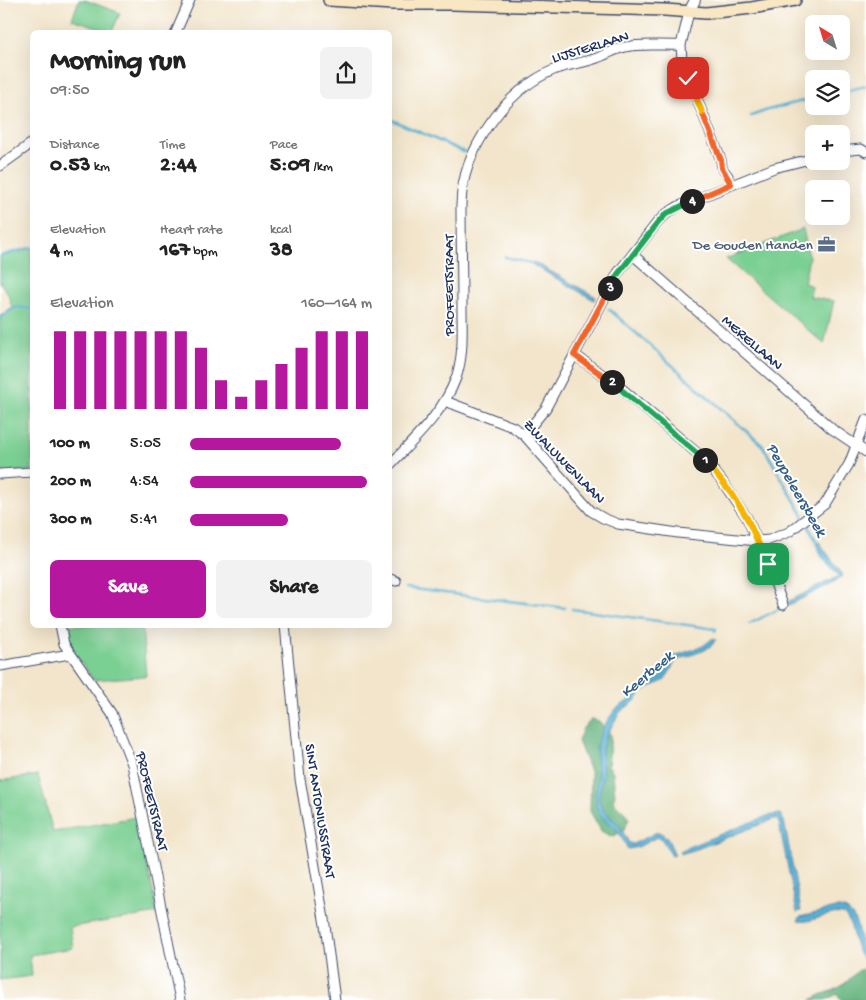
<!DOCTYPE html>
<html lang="en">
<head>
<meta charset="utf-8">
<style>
	:root { --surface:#fff; --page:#f2f2f2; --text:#222; --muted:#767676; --accent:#b5179e }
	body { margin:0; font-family:"Gochi Hand",sans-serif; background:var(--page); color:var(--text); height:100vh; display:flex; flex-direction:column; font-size:19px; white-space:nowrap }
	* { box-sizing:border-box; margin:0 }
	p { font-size:16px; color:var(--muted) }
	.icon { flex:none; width:28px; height:28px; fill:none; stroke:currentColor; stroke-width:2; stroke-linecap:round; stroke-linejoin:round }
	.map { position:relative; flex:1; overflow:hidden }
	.details { position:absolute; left:30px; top:30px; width:362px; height:598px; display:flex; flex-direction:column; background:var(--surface); border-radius:8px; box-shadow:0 5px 20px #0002 }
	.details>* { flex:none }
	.needle { width:32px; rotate:322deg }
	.buttons { position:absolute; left:805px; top:15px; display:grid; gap:10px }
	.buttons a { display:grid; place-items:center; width:45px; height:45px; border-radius:8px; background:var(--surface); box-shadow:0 5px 20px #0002; font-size:25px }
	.pin { position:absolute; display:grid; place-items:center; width:42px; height:42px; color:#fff; margin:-21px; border-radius:10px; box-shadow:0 2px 8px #0006 }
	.km { position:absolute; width:25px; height:25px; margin:-12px; border-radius:50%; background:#222; color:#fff; font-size:14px; line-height:25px; text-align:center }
	.round { display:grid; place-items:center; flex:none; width:52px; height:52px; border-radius:8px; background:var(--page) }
	.summary { display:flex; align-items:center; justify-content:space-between; height:85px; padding:0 20px }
	h1 { font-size:28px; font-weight:800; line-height:38px }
	.metrics { display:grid; grid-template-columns:repeat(3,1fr); gap:8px; height:85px; padding:5px 20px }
	.metrics div { display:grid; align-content:center }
	.metrics b { font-size:21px; font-weight:800 }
	.metrics small { font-size:14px; font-weight:400 }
	.metrics p { font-size:14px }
	.chart { height:140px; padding:10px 20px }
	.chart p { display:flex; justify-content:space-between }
	.chart svg { width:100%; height:90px; margin-top:5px; stroke:var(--accent); stroke-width:6 }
	.action { display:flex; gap:10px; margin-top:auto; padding:10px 20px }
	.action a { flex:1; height:58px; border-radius:8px; background:var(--accent); color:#fff; font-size:20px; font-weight:800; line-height:58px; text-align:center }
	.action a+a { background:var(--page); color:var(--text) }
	ul { padding:0 20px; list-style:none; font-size:16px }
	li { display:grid; grid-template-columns:80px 60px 1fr; align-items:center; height:38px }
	li i { height:12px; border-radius:6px; background:var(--accent) }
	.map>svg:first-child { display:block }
	.green { fill:#7acf92; stroke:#4a7f78 }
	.forest { fill:#63b27c; stroke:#3f706d }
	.water { fill:#57b0d4; stroke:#397099 }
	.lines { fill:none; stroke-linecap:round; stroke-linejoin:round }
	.stream { stroke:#57b0d4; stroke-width:2.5 }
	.minor-casing { stroke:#3b4a6e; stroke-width:11 }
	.tertiary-casing { stroke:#3b4a6e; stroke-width:12 }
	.secondary-casing { stroke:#3b4a6e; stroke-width:14 }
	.minor { stroke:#fff; stroke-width:9 }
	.tertiary { stroke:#fff; stroke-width:10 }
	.secondary { stroke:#f9e7c3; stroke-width:11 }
	.split-1-casing { stroke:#fff; stroke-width:10 }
	.split-2-casing { stroke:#fff; stroke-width:10 }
	.split-3-casing { stroke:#fff; stroke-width:10 }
	.split-4-casing { stroke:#fff; stroke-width:10 }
	.split-5-casing { stroke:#fff; stroke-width:10 }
	.split-6-casing { stroke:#fff; stroke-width:10 }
	.split-1 { stroke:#f5b400; stroke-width:6 }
	.split-2 { stroke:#22a559; stroke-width:6 }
	.split-3 { stroke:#f0652b; stroke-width:6 }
	.split-4 { stroke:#22a559; stroke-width:6 }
	.split-5 { stroke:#f0652b; stroke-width:6 }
	.split-6 { stroke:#f5b400; stroke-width:6 }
	.labels { text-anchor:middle; stroke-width:4; stroke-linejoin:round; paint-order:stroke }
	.street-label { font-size:15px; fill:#1b2f5e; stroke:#fff }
	.service-label { font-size:15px; fill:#4e5e75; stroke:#fff; text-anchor:end }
	.water-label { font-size:16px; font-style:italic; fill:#305c87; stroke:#fff }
</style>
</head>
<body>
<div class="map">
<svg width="866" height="1000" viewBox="0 0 866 1000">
	<rect width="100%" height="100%" fill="#fff"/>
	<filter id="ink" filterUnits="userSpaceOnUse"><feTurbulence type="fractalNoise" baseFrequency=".02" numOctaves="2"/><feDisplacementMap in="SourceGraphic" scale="10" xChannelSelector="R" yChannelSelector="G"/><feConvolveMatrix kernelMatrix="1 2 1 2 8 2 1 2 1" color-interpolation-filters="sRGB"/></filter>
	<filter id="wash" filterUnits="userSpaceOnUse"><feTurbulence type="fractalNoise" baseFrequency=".0096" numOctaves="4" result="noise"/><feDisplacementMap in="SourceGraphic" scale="20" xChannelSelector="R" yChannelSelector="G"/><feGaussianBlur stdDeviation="1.12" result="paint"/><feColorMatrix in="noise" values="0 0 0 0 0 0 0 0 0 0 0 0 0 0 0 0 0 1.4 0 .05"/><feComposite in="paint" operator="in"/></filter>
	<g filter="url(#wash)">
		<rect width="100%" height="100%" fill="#f2e5cb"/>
		<path class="green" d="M79,0h6l35,13 -8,19 -40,-13z
			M803,229l6,28 -5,26 8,3 -2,11 24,4 -10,43 -98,-85z
			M32,248v223l-32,1v-156l12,-9 -4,-13 -8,-12v-25z
			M64,625h78l4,51 -52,4 -27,-37z
			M38,775l15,57 83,-15 22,96 -88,14 3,21 -43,7 2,21 -32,4v-199z"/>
		<path class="forest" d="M591,719l8,2 12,14 -3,30 5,7 2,23 -2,5c5,8 12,10 16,19l-5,11 -12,7 -11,-6 -11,-20 1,-37 -13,-33 5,-13z
			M866,967v33h-25l-4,-6 -11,6h-15c8,-5 15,-7 23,-10 10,-4 17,-13 25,-20l5,-1z"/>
		<path class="water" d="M534,262l62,35 -2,3 -61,-35z
			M819,542l24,33 -8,7 -46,23 -2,-3 52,-26 -17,-19 -6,-13z
			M713,638l3,1 -4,6 -7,5 -27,10 -4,4 -9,16 -22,11 -8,10 -15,11 -15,26 -3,11 1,23 -4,28 5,11 16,15 9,17 4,1 22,-11 4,-1 8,5 8,18 -3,1 -11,-18 -4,-1 -19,10 -10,2 -10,-18 -15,-12 -7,-12v-15l2,-16 -2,-18 1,-16 8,-18 11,-15 12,-8 17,-17 16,-7 7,-15 4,-5 31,-11z
			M780,814l4,7 17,90 -4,1 -1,-4 -17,-85 -2,-4h-3l-77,30 -17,5v-3l8,-4 79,-31z
			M836,908c20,-1 21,20 25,34 1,7 5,11 5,19 -15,-10 -10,-33 -21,-46 -15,-6 -31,9 -47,6l2,-4z"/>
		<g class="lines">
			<path class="stream" d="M841,92l25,-6
				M751,116l17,-6 46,-12
				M390,119l74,33
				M0,256l32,-9
				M505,257l30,7
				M609,309l154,137 41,71
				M0,318l16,-11 16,2
				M806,522l13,24
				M405,588l160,20
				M572,609l144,20 -1,2
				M749,624l34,-17"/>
		</g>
	</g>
	<g filter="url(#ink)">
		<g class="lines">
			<defs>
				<path id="minor" d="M689,12l-8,33 1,16 39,99 1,8 6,8
					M176,32l14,-32
					M841,151l20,-2 5,3
					M0,166l32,-23
					M633,255l199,174 34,23
					M575,355l46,33 84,72 17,21 25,37 21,46 15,41
					M445,401l68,26 11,8 67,76 12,7 15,6 60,9 79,8 12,-1 20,-8 36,-28 24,-40 17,-44
					M524,435l22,-27 72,-135 39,-50 9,-9 13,-8 95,-38 40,-10
					M390,465c25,-27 53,-52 66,-87 8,-23 6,-47 6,-71 0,-34 -1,-68 -1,-102 1,-55 45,-116 95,-136 13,-5 28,-6 41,-11 9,-3 18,-9 28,-11 18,-4 38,-1 56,-2
					M0,474l32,-2
					M390,579l6,2
					M60,625l4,19 48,69 20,51 48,236
					M285,625l15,154 25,146 10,75
					M0,666l70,-12"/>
				<path id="tertiary" d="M689,12l6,-12"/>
				<path id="secondary" d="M329,0l64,4h59l213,6 41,3 46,-5 43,-8"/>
			</defs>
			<use href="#minor" class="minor-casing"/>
			<use href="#tertiary" class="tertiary-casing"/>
			<use href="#secondary" class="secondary-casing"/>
			<use href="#minor" class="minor"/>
			<use href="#tertiary" class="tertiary"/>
			<use href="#secondary" class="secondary"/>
		</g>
	</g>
	<g class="lines" filter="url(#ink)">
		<defs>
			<path id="split-1" d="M705,460l27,34 15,24 21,46"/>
			<path id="split-2" d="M612,382l93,78"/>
			<path id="split-3" d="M610,288l-36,67 38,27"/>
			<path id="split-4" d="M610,288l8,-14 39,-50 9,-10 26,-13"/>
			<path id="split-5" d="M692,201l39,-17 -9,-16 -1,-8 -19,-48"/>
			<path id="split-6" d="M688,78l14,34"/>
		</defs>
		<use href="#split-1" class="split-1-casing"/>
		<use href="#split-2" class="split-2-casing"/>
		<use href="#split-3" class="split-3-casing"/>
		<use href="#split-4" class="split-4-casing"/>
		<use href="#split-5" class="split-5-casing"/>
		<use href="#split-6" class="split-6-casing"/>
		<use href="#split-1" class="split-1"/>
		<use href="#split-2" class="split-2"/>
		<use href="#split-3" class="split-3"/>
		<use href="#split-4" class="split-4"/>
		<use href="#split-5" class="split-5"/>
		<use href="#split-6" class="split-6"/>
	</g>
	<defs>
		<symbol id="office-bare" viewBox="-9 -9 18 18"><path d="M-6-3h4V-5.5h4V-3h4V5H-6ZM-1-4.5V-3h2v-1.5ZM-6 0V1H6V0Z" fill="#5c6f8a" stroke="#fff" stroke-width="2.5" paint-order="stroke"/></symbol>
	</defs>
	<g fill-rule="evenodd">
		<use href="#office-bare" x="814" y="232" width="25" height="25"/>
	</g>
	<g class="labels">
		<g class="street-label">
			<text transform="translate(590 46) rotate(-17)" y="5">LIJSTERLAAN</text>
			<text transform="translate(448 285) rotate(-90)" y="5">PROFEETSTRAAT</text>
			<text transform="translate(753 342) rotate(41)" y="5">MERELLAAN</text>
			<text transform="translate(565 461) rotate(46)" y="5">ZWALUWENLAAN</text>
			<text transform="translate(153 801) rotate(77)" y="5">PROFEETSTRAAT</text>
			<text transform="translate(321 811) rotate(81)" y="5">SINT ANTONIUSSTRAAT</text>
		</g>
		<g class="service-label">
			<text x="813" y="249">De Gouden Handen</text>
		</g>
		<g class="water-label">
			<text transform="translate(798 489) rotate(60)" y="6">Peupeleersbeek</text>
			<text transform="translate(646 673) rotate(-40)" y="6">Keerbeek</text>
		</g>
	</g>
</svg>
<div class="buttons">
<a><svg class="needle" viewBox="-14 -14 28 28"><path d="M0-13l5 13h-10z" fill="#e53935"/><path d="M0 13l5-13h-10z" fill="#767676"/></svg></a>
<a><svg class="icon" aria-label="layers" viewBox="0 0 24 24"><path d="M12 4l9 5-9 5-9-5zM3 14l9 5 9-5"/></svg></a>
<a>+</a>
<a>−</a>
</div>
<div class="pin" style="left:768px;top:564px;background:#1e9e55"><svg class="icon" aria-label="arrive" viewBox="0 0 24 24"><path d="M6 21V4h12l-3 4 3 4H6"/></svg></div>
<div class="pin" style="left:688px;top:78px;background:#d93025"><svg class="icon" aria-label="check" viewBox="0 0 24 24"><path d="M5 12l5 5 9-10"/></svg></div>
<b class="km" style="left:705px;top:460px">1</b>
<b class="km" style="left:612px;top:382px">2</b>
<b class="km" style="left:610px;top:288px">3</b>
<b class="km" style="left:692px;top:201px">4</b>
<section class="details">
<div class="summary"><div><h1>Morning run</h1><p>09:50</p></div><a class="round"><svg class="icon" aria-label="share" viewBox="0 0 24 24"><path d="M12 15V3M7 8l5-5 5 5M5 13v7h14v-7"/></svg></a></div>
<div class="metrics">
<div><p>Distance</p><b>0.53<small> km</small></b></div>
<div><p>Time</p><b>2:44</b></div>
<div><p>Pace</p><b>5:09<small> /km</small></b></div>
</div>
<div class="metrics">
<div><p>Elevation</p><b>4<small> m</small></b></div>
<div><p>Heart rate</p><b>167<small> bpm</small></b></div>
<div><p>kcal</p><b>38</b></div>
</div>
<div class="chart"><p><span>Elevation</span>160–164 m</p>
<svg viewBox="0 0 160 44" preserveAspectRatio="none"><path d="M5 44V6M15 44V6M25 44V6M35 44V6M45 44V6M55 44V6M65 44V6M75 44V14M85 44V30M95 44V38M105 44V30M115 44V22M125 44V14M135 44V6M145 44V6M155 44V6"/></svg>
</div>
<ul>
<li><b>100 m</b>5:05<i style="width:83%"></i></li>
<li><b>200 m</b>4:54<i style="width:97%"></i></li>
<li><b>300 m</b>5:41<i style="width:54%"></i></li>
</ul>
<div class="action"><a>Save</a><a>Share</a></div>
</section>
</div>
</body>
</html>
